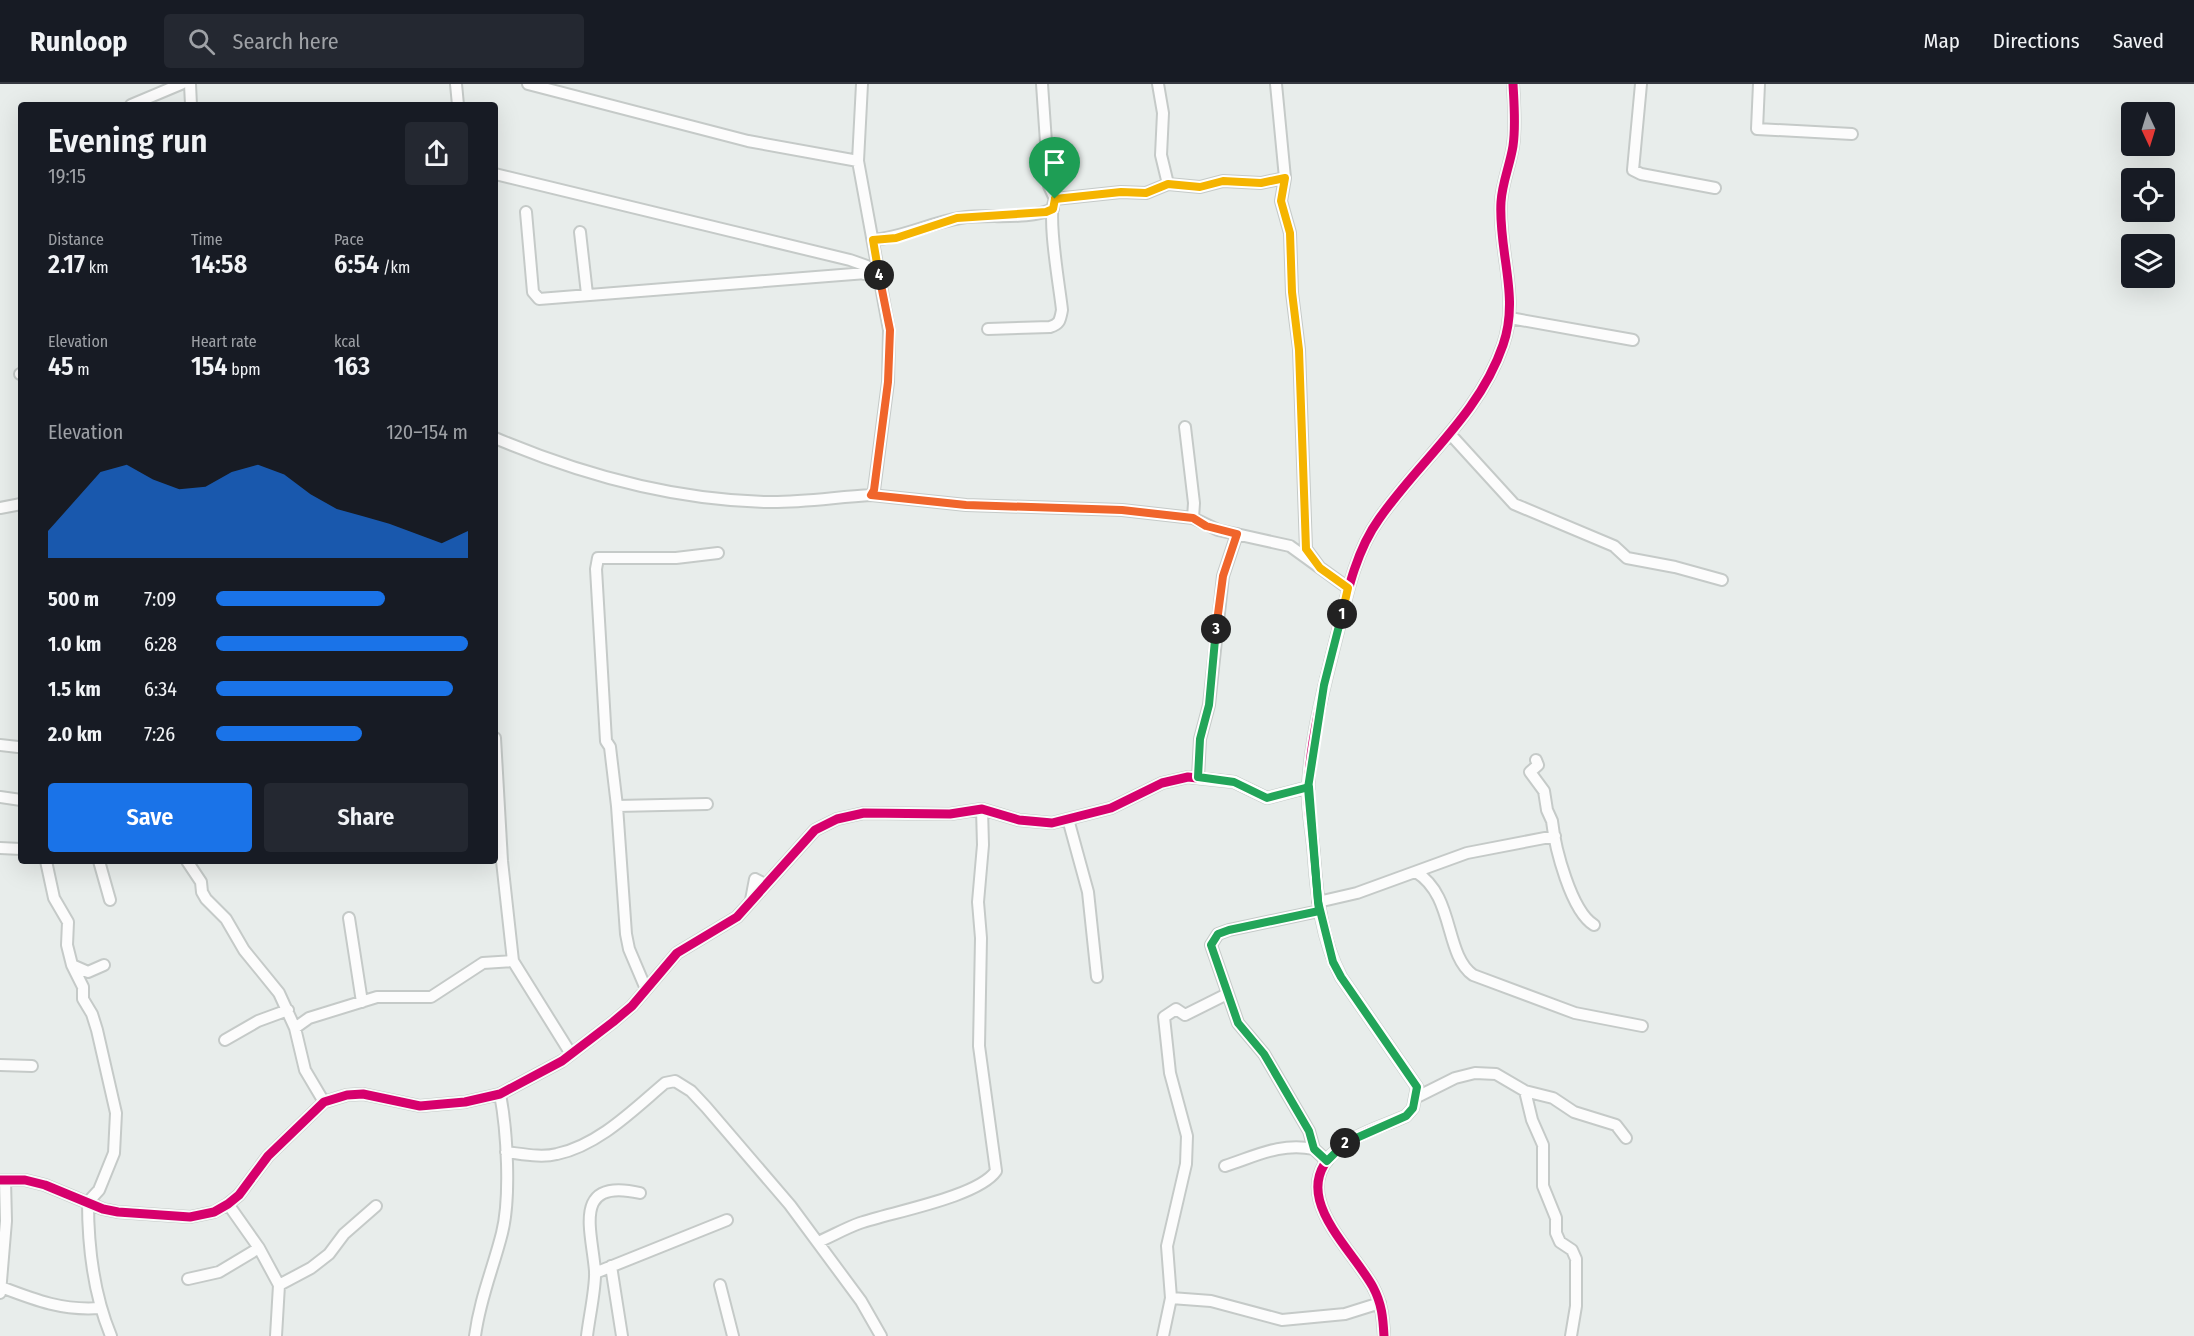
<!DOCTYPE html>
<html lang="en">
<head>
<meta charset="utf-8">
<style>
	:root { --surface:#171b24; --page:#242831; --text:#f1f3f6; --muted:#9ea1a6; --line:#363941; --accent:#1a73e8 }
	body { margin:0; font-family:"Fira Sans Condensed",sans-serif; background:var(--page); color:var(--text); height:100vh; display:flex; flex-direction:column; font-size:22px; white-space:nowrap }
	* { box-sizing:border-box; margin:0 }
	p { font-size:20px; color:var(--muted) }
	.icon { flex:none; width:33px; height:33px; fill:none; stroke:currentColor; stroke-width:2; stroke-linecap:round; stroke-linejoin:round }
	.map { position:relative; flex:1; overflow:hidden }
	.panel { position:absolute; left:18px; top:18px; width:480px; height:762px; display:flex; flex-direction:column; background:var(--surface); border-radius:6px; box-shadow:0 6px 24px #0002 }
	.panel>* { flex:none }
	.needle { width:39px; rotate:176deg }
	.controls { position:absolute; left:2121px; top:18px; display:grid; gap:12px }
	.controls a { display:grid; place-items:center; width:54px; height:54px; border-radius:6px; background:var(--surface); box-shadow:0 6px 24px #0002; font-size:30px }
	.pin { position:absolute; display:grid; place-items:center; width:51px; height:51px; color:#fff; margin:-62px -26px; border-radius:50% 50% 50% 0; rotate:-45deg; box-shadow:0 0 6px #0007 }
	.pin .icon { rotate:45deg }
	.km { position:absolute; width:30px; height:30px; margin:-15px; border-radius:50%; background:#222; color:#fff; font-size:16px; line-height:30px; text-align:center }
	.round { display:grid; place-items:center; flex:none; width:63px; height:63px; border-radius:6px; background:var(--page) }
	.summary { display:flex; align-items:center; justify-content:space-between; height:102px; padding:0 30px }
	h1 { font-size:33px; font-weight:600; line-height:45px }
	.stats { display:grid; grid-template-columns:repeat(3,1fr); gap:9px; height:102px; padding:6px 30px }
	.stats div { display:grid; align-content:center }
	.stats b { font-size:26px; font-weight:600 }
	.stats small { font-size:16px; font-weight:400 }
	.stats p { font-size:16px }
	.chart { height:168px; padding:12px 30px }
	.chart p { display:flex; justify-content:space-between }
	.chart svg { width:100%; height:108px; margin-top:6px; fill:var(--accent); opacity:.7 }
	.action { display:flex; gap:12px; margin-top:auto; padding:12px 30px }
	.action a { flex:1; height:69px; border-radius:6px; background:var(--accent); color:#fff; font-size:24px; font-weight:600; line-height:69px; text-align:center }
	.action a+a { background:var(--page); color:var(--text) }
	ul { padding:0 30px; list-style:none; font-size:20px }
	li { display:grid; grid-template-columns:96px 72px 1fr; align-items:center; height:45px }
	li i { height:15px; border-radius:8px; background:var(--accent) }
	header { display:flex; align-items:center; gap:36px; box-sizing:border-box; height:84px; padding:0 30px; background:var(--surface); border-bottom:2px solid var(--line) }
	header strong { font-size:28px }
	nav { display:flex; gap:33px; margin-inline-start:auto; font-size:21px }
	.search { width:420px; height:54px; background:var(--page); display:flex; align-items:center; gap:15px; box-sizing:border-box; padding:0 21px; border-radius:6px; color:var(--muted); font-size:22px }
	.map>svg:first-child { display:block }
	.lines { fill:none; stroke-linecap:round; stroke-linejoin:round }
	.street-casing { stroke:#c5cac8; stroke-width:14 }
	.street { stroke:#fcfcfc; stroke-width:10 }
	.cycleway-casing { stroke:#f7fbf9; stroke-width:13 }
	.cycleway { stroke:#d6006c; stroke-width:9 }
	.split-1-casing { stroke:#fff; stroke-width:12 }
	.split-2-casing { stroke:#fff; stroke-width:12 }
	.split-3-casing { stroke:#fff; stroke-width:12 }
	.split-4-casing { stroke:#fff; stroke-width:12 }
	.split-5-casing { stroke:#fff; stroke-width:12 }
	.split-1 { stroke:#f5b400; stroke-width:8 }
	.split-2 { stroke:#22a559; stroke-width:8 }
	.split-3 { stroke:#22a559; stroke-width:8 }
	.split-4 { stroke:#f0652b; stroke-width:8 }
	.split-5 { stroke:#f5b400; stroke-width:8 }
</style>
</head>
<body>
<header>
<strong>Runloop</strong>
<div class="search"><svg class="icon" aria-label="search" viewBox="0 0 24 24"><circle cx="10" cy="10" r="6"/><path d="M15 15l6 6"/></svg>Search here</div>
<nav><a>Map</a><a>Directions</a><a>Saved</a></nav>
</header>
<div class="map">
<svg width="2194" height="1252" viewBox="0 0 2194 1252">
	<rect width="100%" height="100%" fill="#e8edeb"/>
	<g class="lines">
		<defs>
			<path id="street" d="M190,0l1,21
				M456,0l2,21
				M528,0l220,57 110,20
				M1158,0l5,29 -2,42 7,29
				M1276,0l9,94 -4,23 9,32 2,60 7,56 7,200 14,19
				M1641,0l-8,86 8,4 74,14
				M1759,0l-2,45 95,5
				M131,21l50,-21
				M495,90l355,86 17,6 -3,8
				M1055,115l66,-7 25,1 22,-9 32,3 23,-6 38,2 24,-5
				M526,128l7,80 6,7 340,-27
				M580,148l7,62
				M873,156c31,-3 57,-17 87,-22 30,-5 65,3 93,-9
				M1510,234l123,22
				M988,245l62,-2c10,-3 10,-7 12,-17 -2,-21 -16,-96 -7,-111l-6,-13 -7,-102
				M20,290h1
				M1185,343l9,76 -1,15 25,12 72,16 58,42
				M1451,351l63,69 100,42 13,12 48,9 47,13
				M495,354c85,36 178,62 271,64 34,1 70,-5 105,-7l3,-5 14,-108 1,-52 -31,-169 4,-77
				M871,411l95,10 156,5 71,8
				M0,424l21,-4
				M0,661l18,2
				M1536,676l2,5 -8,7 14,19 3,19 5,11c3,27 19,90 42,104
				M1198,693l2,-38 9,-34 14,-129 14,-42
				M0,713l21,3
				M617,722l90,-2
				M1068,735l20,73 9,85
				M0,764l21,1
				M46,777l8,37 14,24 -1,23 5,20 11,22v12l9,15 5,16 19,83 -2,40 -15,37 -11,12c0,44 6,93 23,134
				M99,777l11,39
				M187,777l14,21 1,10 4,7 20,20 18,31 35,43 16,35 10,42 19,32
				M1416,788c39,24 28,82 57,103l102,38 67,13
				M751,816l4,-21 10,5
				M1318,818l39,-9 110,-40 88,-17
				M1319,827l-90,19 -11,4 -7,11 27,78 26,31 45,77 5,18 13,12
				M349,834l13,84
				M513,877l58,93
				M72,881l16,7 16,-7
				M646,905l-17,-40 -3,-15 -9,-128 -7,-59 -4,-6 -10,-172 2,-11h78l42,-5
				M295,944l14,-10 68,-21h54l52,-34 30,-2 -11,-100 -7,-123
				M225,956l33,-19 30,-11
				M0,981l32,1
				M1525,1007l7,29 11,25v41l13,32v15l4,9 12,8 4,9v47l-5,30
				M1417,1013l38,-19 20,-5 21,1 29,17 28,7 21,14 42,13 10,13
				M506,1068c17,2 35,6 51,2 42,-9 77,-45 108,-71l10,-2 16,10 15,16 84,98 71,96 20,35
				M1225,1082c31,-10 56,-24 89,-17
				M0,1096h25l20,5 58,24 15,3 72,5 24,-5 14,-8 11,-9 29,-39 56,-54 23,-7 16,-1 57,12 45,-4 35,-8 62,-33 51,-39 19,-16 45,-53 60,-36 78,-87 22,-11 27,-6 86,1 32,-5 37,11 33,3 59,-15 51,-25 26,-6 46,5 33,16 42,-11
				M228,1120l31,44 20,37 -3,51
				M818,1158c14,-6 28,-14 42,-19 32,-11 118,-26 136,-52l-17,-125 2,-108 -3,-36 5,-57 -1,-36
				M611,1182l11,70
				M595,1189l132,-53
				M188,1195l31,-7 40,-24
				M279,1201l32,-17 18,-14 15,-20 32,-28
				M720,1201l13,51
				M1,1203c34,13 62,24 99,21
				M0,1209l6,-72 -1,-41
				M1171,1214l40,3 71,19 63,-6 35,-11
				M475,1252c5,-38 18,-67 27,-103 9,-36 5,-103 -2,-139
				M587,1252c2,-18 9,-49 8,-65 -3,-40 -24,-94 45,-78
				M1163,1252l8,-38 -4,-52 19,-82 1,-28 -17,-63 -6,-56 12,-8 9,6 42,-21
				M1384,1252c-1,-18 -2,-32 -11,-49 -23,-42 -92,-97 -30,-142 18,-13 43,-20 63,-29l7,-8 4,-21 -76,-110c-19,-37 -24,-79 -27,-120 -1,-22 -7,-45 -6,-67 2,-52 17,-107 30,-159 9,-38 18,-80 41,-112 41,-59 100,-104 124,-174 17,-48 -5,-94 -2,-143 1,-19 9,-37 12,-56 3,-20 1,-42 0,-62"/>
		</defs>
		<use href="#street" class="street-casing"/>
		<use href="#street" class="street"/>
		<defs>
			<path id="cycleway" d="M0,1096h25l20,5 58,24 15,3 72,5 24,-5 14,-8 11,-9 29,-39 56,-54 23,-7 16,-1 57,12 45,-4 35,-8 62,-33 51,-39 19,-16 45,-53 60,-36 78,-87 22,-11 27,-6 86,1 32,-5 37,11 33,3 59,-15 51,-25 26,-6 46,5 33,16 42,-11
				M1384,1252c-1,-18 -2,-32 -11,-49 -23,-42 -92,-97 -30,-142 18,-13 43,-20 63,-29l7,-8 4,-21 -76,-110c-19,-37 -24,-79 -27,-120 -1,-22 -7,-45 -6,-67 2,-52 17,-107 30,-159 9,-38 18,-80 41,-112 41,-59 100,-104 124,-174 17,-48 -5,-94 -2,-143 1,-19 9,-37 12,-56 3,-20 1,-42 0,-62"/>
		</defs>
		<use href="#cycleway" class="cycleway-casing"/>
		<use href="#cycleway" class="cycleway"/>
	</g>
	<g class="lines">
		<defs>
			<path id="split-1" d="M1055,115l66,-7 25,1 22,-9 32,3 23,-6 38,2 24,-5 -4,23 9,32 2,59 7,58 7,199 14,19 28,20 -6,26"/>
			<path id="split-2" d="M1342,530l-18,71 -16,103 11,123 -90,19 -11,4 -7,11 27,78 26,31 45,77 5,18 13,12 18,-18"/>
			<path id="split-3" d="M1216,545l-7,76 -9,34 -2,38 36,5 33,16 42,-11 9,115 15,60 8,15 76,110 -4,21 -7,8 -61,27"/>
			<path id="split-4" d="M879,191l11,55 -2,52 -14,108 -3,5 95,10 156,5 71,8 13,8 31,8 -14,42 -7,53"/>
			<path id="split-5" d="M879,191l-6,-35 23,-2 61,-20 89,-6 7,-3 2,-10"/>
		</defs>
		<use href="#split-1" class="split-1-casing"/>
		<use href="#split-2" class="split-2-casing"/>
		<use href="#split-3" class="split-3-casing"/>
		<use href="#split-4" class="split-4-casing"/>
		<use href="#split-5" class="split-5-casing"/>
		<use href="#split-1" class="split-1"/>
		<use href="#split-2" class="split-2"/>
		<use href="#split-3" class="split-3"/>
		<use href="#split-4" class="split-4"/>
		<use href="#split-5" class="split-5"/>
	</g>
</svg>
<div class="controls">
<a><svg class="needle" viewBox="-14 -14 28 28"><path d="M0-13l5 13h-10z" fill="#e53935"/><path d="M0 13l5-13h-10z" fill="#9ea1a6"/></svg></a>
<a><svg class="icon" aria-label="locate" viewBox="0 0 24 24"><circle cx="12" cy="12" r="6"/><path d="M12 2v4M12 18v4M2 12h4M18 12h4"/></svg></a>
<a><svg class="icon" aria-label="layers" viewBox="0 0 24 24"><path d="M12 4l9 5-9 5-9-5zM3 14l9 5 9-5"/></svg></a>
</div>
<div class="pin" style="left:1055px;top:115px;background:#1e9e55"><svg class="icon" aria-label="arrive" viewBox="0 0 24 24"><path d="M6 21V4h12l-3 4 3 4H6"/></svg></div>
<b class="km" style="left:1342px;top:530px">1</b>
<b class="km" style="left:1345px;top:1059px">2</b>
<b class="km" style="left:1216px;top:545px">3</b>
<b class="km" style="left:879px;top:191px">4</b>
<section class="panel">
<div class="summary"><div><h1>Evening run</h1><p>19:15</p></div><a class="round"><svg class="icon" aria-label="share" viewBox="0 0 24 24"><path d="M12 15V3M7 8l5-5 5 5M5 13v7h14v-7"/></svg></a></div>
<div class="stats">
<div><p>Distance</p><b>2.17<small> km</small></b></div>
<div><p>Time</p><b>14:58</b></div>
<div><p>Pace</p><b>6:54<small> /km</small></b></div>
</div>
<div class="stats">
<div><p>Elevation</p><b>45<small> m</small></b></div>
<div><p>Heart rate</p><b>154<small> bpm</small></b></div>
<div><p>kcal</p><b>163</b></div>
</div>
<div class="chart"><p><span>Elevation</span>120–154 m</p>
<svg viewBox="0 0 160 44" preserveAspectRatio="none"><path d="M0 44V33L10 21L20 9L30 6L40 12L50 16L60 15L70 9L80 6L90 10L100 18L110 24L120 27L130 30L140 34L150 38L160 33V44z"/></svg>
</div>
<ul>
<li><b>500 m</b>7:09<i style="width:67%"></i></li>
<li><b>1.0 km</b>6:28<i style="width:100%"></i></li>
<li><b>1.5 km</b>6:34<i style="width:94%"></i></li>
<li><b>2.0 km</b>7:26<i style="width:58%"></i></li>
</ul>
<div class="action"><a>Save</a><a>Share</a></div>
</section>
</div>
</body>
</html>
